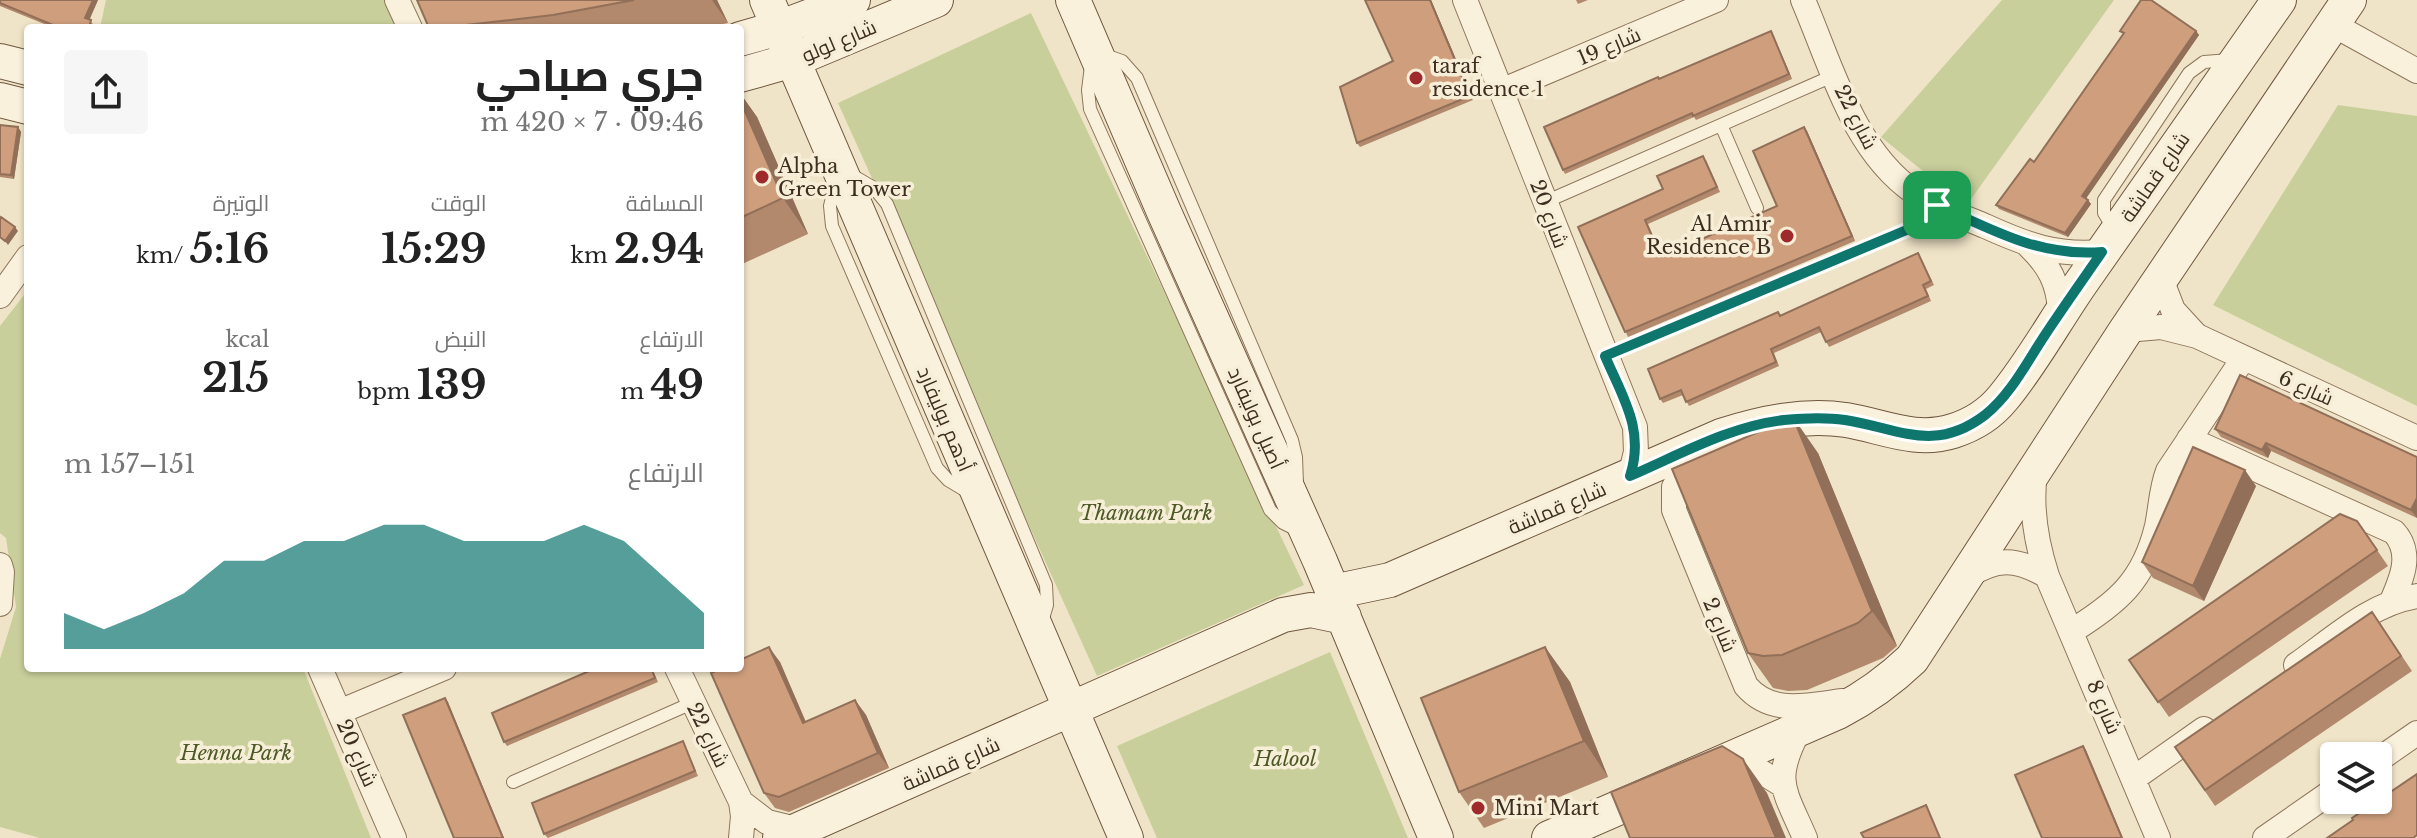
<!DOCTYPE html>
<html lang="ar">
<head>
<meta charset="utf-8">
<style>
	:root { --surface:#fff; --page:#f6f6f6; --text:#222; --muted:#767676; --accent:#0f766e }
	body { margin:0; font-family:"Libre Baskerville",Cairo,serif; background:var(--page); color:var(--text); direction:rtl; height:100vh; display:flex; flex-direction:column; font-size:30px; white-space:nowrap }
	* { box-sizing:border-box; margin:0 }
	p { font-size:26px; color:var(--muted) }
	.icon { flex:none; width:44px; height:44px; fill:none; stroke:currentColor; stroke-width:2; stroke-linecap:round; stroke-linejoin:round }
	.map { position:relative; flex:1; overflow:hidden; direction:ltr }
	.drawer { position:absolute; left:24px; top:24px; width:720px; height:648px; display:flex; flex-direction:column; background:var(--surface); border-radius:8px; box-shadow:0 2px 6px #0004; direction:rtl }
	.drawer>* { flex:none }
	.fabs { position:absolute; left:2320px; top:742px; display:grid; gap:16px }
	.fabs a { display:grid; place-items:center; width:72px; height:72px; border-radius:8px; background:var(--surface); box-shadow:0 2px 6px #0004; font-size:40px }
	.pin { position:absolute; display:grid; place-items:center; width:68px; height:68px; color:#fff; margin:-34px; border-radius:16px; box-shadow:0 4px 12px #0006 }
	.round { display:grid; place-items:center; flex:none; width:84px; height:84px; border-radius:8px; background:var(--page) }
	.head { display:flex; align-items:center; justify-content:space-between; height:136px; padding:0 40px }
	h1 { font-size:44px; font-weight:700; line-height:60px }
	.stats { display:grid; grid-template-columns:repeat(3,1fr); gap:12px; height:136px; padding:8px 40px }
	.stats div { display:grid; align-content:center }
	.stats b { font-size:40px; font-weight:700 }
	.stats small { font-size:22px; font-weight:400 }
	.stats p { font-size:22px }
	.chart { height:224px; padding:16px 40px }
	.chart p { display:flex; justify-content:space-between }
	.chart svg { width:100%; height:144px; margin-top:8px; fill:var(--accent); opacity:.7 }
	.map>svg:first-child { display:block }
	.green { fill:#c9cf9b }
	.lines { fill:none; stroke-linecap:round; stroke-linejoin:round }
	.lane-casing { stroke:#8d765c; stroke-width:14 }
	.street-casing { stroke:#8d765c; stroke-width:26 }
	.secondary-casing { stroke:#6f573f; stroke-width:36 }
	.lane { stroke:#faf1dc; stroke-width:12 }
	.street { stroke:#faf1dc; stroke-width:24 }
	.secondary { stroke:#faf1dc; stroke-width:34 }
	.wall { fill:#b2896c }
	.shaded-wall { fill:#916f58 }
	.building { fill:#cf9f7d; stroke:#916f58; stroke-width:2 }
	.route-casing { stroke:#fff; stroke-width:16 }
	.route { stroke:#0f766e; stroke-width:10 }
	.poi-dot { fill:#9e2a2b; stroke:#f7eed8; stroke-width:3 }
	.labels { text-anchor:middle; stroke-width:7; stroke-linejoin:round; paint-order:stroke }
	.street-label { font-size:20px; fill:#3d2e20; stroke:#f7eed8 }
	.poi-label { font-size:20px; fill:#3d2e20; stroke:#f7eed8; text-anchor:start }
	.park-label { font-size:20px; font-style:italic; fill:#4d5a26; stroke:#f7eed8 }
</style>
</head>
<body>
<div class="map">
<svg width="2417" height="838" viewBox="0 0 2417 838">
	<rect width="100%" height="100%" fill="#f0e4c8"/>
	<path class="green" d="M106,0h291l13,28h-310z
		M2002,0h112l-148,206 -85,-69z
		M1031,13l273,572 -207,91 -259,-573z
		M2338,105l79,11v290l-204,-101z
		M28,290v378h275l68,170h-331l-40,-11v-168l16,-52 -10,-69 -6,-5v-207z
		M1330,652l78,186h-251l-40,-92z"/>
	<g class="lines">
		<defs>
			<path id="lane" d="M1102,54l20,7 15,17 155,362 4,17 1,26
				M1091,66l-3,24 2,19 180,401 13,13 14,7
				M1721,125l36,83
				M850,174l24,14 13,16 159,381 1,20 -6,20
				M836,181l-6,25 2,20 105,242 11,12 20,12
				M1545,202l290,-127
				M2113,228l-9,-15v-13l85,-127 15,-11 26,-2
				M1605,356l304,-127 28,-24
				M513,782l179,-79"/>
			<path id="street" d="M397,0l13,28
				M1465,0l170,427 1,25 -6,24
				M1803,0c28,65 50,150 111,192 22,15 47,24 71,34 42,19 71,30 117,26
				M2332,24l85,47
				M1501,91l215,-91
				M2029,246c20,19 30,38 31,66
				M2161,279l12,31 22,24
				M0,296l28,-39
				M2126,330l35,-3 36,9 220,102
				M2189,439l205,93c19,21 8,46 -2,69
				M1694,452l-20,35v23l72,176c26,30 62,19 97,15
				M2035,473c-5,36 1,69 12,103l111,262
				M0,565l2,7 -2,32
				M1966,577c31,-20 50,-19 81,-1
				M2072,631c45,-28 72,-50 85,-105 4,-19 4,-37 11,-55l75,-112
				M2296,665c37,-26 75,-62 121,-69
				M320,668l74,170
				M677,668l64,134 2,14 -2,22
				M339,712l105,-44
				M1799,730c-27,51 -15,59 6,108
				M1737,757l44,27
				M2378,760l39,-27
				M2133,779l71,-50
				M741,802l26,20 33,8
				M2265,838l69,-48"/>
			<path id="secondary" d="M767,0l359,838
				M1073,0l91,212 156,349 116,277
				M740,39l39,-11 74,-28
				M0,61l28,7
				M740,75l53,-15 143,-60
				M0,100l28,7
				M1333,592l57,-12 331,-144c41,-13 82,-22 125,-16 37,6 69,23 107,11 19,-6 37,-17 50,-33 27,-32 53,-79 78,-115 66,-95 132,-189 198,-283
				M780,838l503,-223 28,-5 33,7
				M1549,838l289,-126c29,-15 51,-31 74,-53l214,-329 223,-330"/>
		</defs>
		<use href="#lane" class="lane-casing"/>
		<use href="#street" class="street-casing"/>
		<use href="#secondary" class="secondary-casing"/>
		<use href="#lane" class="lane"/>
		<use href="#street" class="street"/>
		<use href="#secondary" class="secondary"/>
	</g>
	<path class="wall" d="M0,0h98l-9,20 5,5 -1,3h-39l-54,-22z
		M417,0h300l11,23 -25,5h-274z
		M1431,0l42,100 -113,47 -3,-4 36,-82z
		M1576,0h12l-10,4z
		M2120,31h76l3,4 -113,163 5,6 -23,33 -69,-28 -3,-4 38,-43 89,-128z
		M1773,35l19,44 -96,41 -2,-3 -129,57 -2,-4 96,-91z
		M740,93l17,24 51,117 -68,31z
		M0,125l18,2 3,5 -7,47 -14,-2z
		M1807,131l48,110 -227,96 -50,-110 85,-38 43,-29 14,32 -72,32 14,32 115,-50z
		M1918,253l16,32 -8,4 5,12 -102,46 -8,-15 -47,21 5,13 -90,40 -6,-11 -20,8 -3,-4 120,-83z
		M2215,429l202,28v61l-146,-67 -3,7 -47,-21z
		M1818,453l79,193 -14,12 -76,32 -19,1 -15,-3 -25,-35z
		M2256,486l-52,115 -51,-23 -11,-16z
		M2357,521l31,45 -219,151 -40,-57z
		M2372,612l40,59 -197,135 -40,-59z
		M1545,647l25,35 38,95 -124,51 -25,-36z
		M780,662l26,60 49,-22 11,15 23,53 -100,44 -14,-4 -11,-15z
		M596,668h56l6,14 -151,64 -3,-4z
		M683,741l15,35 -150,62 -4,-4z"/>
	<path class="shaded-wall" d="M93,0h5l-10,23 -3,-5z
		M712,0h5l11,23z
		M1430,0h1l42,100 -3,-4z
		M1771,31l2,4 19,44 -3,-5z
		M2196,31l3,4 -114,165 -3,-4z
		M740,93l17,24 51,117 -25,-36 -43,-98z
		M18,127l3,5 -7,47 -3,-4z
		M1804,127l3,4 48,110 -3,-5z
		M2088,200l3,4 -23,33 -3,-4z
		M15,227l3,4 -10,14 -3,-4z
		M1793,417l25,36 79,193 -25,-35z
		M2266,443l5,8 -3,7 -6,-8z
		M2245,470l11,16 -52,115 -11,-15z
		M2417,498v20l-6,-8z
		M769,647l11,15 33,77 -10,-16z
		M1545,647l25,35 38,95 -24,-36z
		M445,698l3,4 56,136h-1z
		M855,700l11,15 23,53 -11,-15z
		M2083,746l3,4 37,88h-1z
		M1743,759l24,34 19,45h-10z"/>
	<path class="building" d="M0,0h93l-8,18 6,2 -2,8h-29l-60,-25z
		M417,0h217l-81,15 -114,13h-10z
		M1365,0h65l40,96 -113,47 -17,-56 53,-26z
		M2141,0h10l45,31 -114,165 6,4 -23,33 -69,-28 34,-46 4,3 90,-129 -4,-2z
		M1771,31l18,43 -96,42 -1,-3 -129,57 -19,-43 114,-50 1,2z
		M740,100l43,98 -43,20z
		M0,125l18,2 -7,48 -11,-1z
		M1804,127l48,109 -227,96 -47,-105 85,-38 -6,-13 46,-20 14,31 -72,33 16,37 116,-51 -24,-55z
		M1,217l14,10 -10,14 -5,-4v-18z
		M1918,253l13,28 -8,4 5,11 -102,46 -7,-15 -48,22 5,13 -90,40 -5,-12 -21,9 -12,-30 130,-57 2,4z
		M2240,375l177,82v41l-6,12 -145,-67 -4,7 -47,-21z
		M1793,417l79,194 -14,12 -76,32 -19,1 -15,-3 -76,-184z
		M2193,447l52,23 -52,116 -51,-24z
		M2340,514l17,7 20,29 -219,152 -29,-42z
		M2372,612l29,44 -196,134 -30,-43z
		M769,647l34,76 52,-23 23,53 -99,44 -15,-4 -53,-120 11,-5h18v-8z
		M1545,647l39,94 -125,51 -38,-94z
		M596,668h55l4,10 -151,64 -12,-29z
		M445,698l58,140h-49l-51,-123z
		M683,741l12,30 -151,63 -12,-31z
		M1722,746l21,13 33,79h-146l-19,-46z
		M2083,746l39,92h-80l-27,-63z
		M2417,774v61l-4,3h-86l26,-18 -1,-2z
		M1926,805l14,33h-76l-3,-5z"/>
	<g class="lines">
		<defs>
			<path id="route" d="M1937,205c56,25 102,52 165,47 -20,29 -40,57 -59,86 -17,26 -33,57 -58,77 -51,39 -87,13 -140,5 -20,-3 -41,-2 -61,0 -54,6 -105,35 -154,56 15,-46 -7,-78 -25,-120l304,-127z"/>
		</defs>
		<use href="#route" class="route-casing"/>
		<use href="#route" class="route"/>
	</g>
	<g class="poi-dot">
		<circle cx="1416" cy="78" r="8"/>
		<circle cx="762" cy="177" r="8"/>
		<circle cx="1787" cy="236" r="8"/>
		<circle cx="1478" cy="808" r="8"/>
	</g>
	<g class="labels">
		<g class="street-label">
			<text transform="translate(839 41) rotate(-23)" y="7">شارع لولو</text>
			<text transform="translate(1609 46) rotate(-23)" y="7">شارع 19</text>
			<text transform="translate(1856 117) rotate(63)" y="7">شارع 22</text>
			<text transform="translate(2155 177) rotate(-55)" y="7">شارع قماشة</text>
			<text transform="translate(1549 214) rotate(69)" y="7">شارع 20</text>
			<text transform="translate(2306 388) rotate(24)" y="7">شارع 6</text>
			<text transform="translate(1256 418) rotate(66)" y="7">أصيل بوليفارد</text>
			<text transform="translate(945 419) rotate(67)" y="7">أدهم بوليفارد</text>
			<text transform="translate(1557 508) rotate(-23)" y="7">شارع قماشة</text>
			<text transform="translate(1720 625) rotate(68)" y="7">شارع 2</text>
			<text transform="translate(2104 707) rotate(67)" y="7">شارع 8</text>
			<text transform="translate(708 735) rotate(64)" y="7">شارع 22</text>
			<text transform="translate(357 753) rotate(66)" y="7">شارع 20</text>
			<text transform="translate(951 764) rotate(-24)" y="7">شارع قماشة</text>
		</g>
		<g class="poi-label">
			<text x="1432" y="73">taraf<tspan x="1432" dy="23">residence 1</tspan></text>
			<text x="778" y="173">Alpha<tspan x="778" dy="23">Green Tower</tspan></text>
			<text x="1771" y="231" text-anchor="end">Al Amir<tspan x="1771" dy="23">Residence B</tspan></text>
			<text x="1494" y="815">Mini Mart</text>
		</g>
		<g class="park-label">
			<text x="1146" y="520">Thamam Park</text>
			<text x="236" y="760">Henna Park</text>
			<text x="1285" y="766">Halool</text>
		</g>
	</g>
</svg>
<div class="fabs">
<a><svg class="icon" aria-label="layers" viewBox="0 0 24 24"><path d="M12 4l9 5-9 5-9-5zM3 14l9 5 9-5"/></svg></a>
</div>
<div class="pin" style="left:1937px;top:205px;background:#1e9e55"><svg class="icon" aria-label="arrive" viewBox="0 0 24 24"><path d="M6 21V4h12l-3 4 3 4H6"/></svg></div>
<section class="drawer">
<div class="head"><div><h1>جري صباحي</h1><p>09:46 · 7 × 420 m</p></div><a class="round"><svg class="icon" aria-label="share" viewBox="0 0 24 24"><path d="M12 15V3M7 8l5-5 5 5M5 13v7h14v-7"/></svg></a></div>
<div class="stats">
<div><p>المسافة</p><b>2.94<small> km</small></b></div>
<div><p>الوقت</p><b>15:29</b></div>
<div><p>الوتيرة</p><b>5:16<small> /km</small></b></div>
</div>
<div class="stats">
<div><p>الارتفاع</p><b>49<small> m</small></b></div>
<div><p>النبض</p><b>139<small> bpm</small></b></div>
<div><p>kcal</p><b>215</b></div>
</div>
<div class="chart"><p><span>الارتفاع</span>151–157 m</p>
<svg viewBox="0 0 160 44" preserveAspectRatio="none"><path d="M0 44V33L10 38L20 33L30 27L40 17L50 17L60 11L70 11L80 6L90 6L100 11L110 11L120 11L130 6L140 11L150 22L160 33V44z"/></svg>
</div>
</section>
</div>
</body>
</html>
